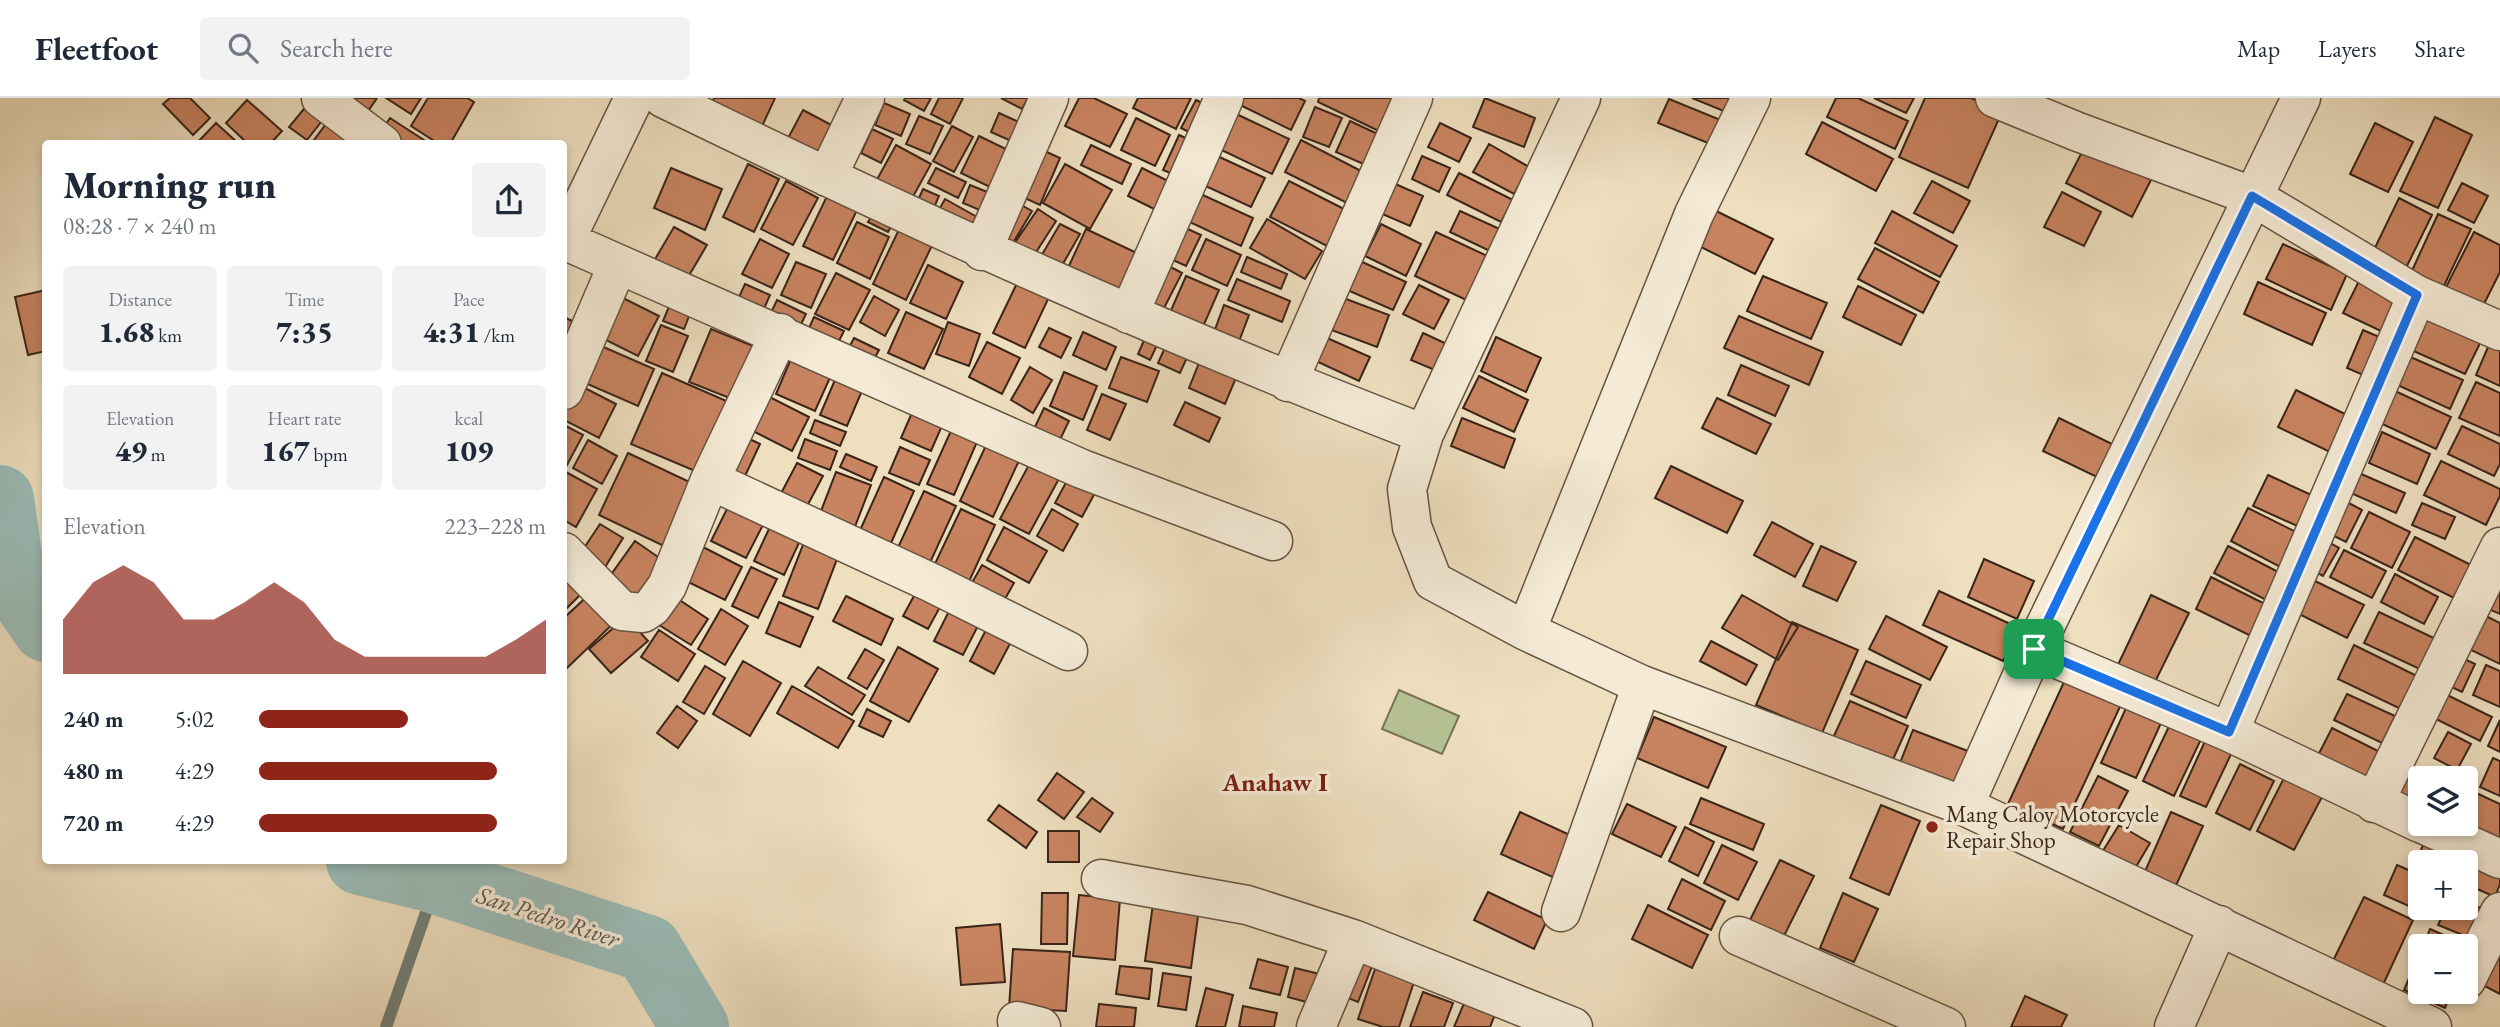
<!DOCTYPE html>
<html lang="en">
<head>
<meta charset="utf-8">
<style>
	:root { --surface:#fff; --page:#f2f2f3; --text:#1f2937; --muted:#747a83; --line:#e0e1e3; --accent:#8f2418 }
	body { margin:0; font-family:"EB Garamond",serif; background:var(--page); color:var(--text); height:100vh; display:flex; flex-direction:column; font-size:26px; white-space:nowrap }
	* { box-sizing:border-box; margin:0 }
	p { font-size:23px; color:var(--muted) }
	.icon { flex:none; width:38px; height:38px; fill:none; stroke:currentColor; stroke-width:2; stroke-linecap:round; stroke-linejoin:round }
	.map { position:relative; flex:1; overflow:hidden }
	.panel { position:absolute; left:42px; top:42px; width:525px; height:724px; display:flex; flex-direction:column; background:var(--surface); border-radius:7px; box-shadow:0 4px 10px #0003 }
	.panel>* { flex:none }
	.buttons { position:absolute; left:2408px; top:668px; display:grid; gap:14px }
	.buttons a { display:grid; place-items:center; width:70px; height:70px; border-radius:7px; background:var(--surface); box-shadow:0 4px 10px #0003; font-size:35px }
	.pin { position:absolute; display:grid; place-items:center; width:60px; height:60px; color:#fff; margin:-30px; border-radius:14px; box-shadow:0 4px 10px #0006 }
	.round { display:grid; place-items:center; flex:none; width:74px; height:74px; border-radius:7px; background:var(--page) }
	.head { display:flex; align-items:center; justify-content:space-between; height:119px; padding:0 21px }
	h1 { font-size:38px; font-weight:800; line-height:52px }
	.figures { display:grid; grid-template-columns:repeat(3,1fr); gap:10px; height:119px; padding:7px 21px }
	.figures div { display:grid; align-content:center; border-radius:7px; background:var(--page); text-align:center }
	.figures b { font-size:30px; font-weight:800 }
	.figures small { font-size:19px; font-weight:400 }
	.figures p { font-size:19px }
	.chart { height:196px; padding:14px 21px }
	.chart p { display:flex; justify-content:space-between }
	.chart svg { width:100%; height:126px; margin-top:7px; fill:var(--accent); opacity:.7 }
	ul { padding:0 21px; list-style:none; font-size:23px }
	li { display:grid; grid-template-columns:112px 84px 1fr; align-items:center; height:52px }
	li i { height:18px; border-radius:9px; background:var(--accent) }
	header { display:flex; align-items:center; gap:42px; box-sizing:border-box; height:98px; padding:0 35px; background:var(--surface); border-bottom:2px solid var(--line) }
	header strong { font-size:33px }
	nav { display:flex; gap:38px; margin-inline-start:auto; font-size:24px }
	.search { width:490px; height:63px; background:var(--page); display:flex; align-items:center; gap:18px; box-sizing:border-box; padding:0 24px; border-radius:7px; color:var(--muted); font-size:26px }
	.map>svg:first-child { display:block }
	.green { fill:#b6c294; stroke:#787356; stroke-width:2 }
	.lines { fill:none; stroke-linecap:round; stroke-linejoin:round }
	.stream { stroke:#737f77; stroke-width:12 }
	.river { stroke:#9abcb7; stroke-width:68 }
	.building { fill:#c88360; stroke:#392418; stroke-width:2 }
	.minor-casing { stroke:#665342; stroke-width:41 }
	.minor { stroke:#f4ead5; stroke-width:38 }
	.route-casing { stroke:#fff; stroke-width:14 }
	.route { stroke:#1a73e8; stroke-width:9 }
	.poi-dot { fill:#8f2418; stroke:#f4ead5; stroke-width:2.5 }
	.labels { text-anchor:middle; stroke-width:7; stroke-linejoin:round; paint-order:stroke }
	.poi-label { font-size:23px; fill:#392418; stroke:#f4ead5; text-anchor:start }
	.water-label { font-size:24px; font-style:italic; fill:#565248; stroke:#f4ead5 }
	.quarter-label { font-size:26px; font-weight:bold; fill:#7a1f14; stroke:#f4ead5 }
</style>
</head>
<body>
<header>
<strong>Fleetfoot</strong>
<div class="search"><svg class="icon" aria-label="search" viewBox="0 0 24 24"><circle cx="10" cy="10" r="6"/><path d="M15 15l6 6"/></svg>Search here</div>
<nav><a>Map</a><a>Layers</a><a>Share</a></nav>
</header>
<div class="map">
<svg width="2500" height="929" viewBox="0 0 2500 929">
	<rect width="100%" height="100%" fill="#eedfbf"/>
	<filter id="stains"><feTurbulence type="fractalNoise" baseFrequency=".00286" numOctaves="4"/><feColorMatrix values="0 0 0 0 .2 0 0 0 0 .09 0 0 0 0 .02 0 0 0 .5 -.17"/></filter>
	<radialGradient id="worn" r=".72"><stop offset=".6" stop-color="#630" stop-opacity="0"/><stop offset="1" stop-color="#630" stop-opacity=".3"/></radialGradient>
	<path class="green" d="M1399,592l60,26 -17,38 -60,-25z"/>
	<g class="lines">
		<path class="stream" d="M386,929l51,-146"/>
		<path class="river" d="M0,401l11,78 35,51
			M360,763l66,16 222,72 47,78"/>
	</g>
	<path class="building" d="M170,0h20l20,20 -17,17 -30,-31z
		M336,0h41l-13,19z
		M386,0h35l-10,16z
		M428,0h39l7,4 -24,42h-11l-28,-18z
		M714,0h61l-16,35 -51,-22z
		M905,0h26l-7,13 -20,-11z
		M939,0h24l-13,26 -19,-10z
		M1001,0h27l-6,11z
		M1079,0h15l33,16 -17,33 -45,-21z
		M1138,0h53l-15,31 -43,-21z
		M1238,0h61l6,3 -14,29 -55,-27z
		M1319,0h73l-11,34 -63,-30z
		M1485,0l50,20 -11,29 -51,-20z
		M1692,0h52l-8,18z
		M1836,0h22l50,23 -13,28 -68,-32z
		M1874,0h40l-8,15z
		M1925,0h46l31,14 -34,76 -69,-31z
		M1669,1l59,24 -10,24 -60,-24z
		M247,2l35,31 -12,13h-22l-22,-21z
		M1196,2l17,8 -14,29 -18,-9z
		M884,5l26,11 -9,22 -26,-11z
		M308,6l17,13 -18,23 -18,-13z
		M1315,9l27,11 -13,29 -26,-10z
		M803,12l32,17 -17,32 -32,-17z
		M1230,13l59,28 -17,35 -59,-28z
		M999,15l20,9 -8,19 -20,-9z
		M919,18l24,10 -13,28 -24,-10z
		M2435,19l37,18 -34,73 -38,-17z
		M390,20l34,22 -2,4h-32l-12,-9z
		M1136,20l34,17 -15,31 -34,-16z
		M1350,23l32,15 -14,30 -32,-14z
		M1822,24l71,37 -17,32 -70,-37z
		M216,25l23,21h-43z
		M1440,25l31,15 -12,24 -31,-15z
		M2375,25l38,19 -25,50 -38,-18z
		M326,26l19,15 -4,5h-30z
		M952,28l21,11 -19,35 -21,-11z
		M872,31l21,10 -12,24 -20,-10z
		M1179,37l20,9 -15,35 -21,-9z
		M979,38l33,16 -18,37 -33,-16z
		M1301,42l62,32 -16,31 -62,-31z
		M1489,46l40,23 -15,27 -41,-22z
		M896,47l35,19 -21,38 -35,-19z
		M1091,47l40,19 -9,20 -41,-19z
		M2085,48l66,34 -19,37 -66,-34z
		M1038,50l22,10 -20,47 -22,-10z
		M1213,56l52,24 -14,29 -52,-24z
		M1422,58l28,12 -11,24 -27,-13z
		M748,66l31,15 -25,53 -31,-15z
		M1065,66l47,26 -22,39 -47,-26z
		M671,70l51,21 -17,41 -51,-22z
		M936,70l30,14 -8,16 -30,-15z
		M1142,70l34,17 -14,28 -34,-17z
		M1459,75l54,27 -12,22 -54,-27z
		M786,83l32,17 -25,47 -32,-16z
		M1289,83l57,29 -19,36 -57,-29z
		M1932,83l38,20 -17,32 -39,-20z
		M1393,85l30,13 -13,30 -30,-13z
		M2462,85l26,13 -14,27 -26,-13z
		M970,87l20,8 -8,18 -19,-8z
		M923,91l16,7 -9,21 -16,-8z
		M1194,93l59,27 -12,28 -60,-28z
		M2062,94l39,20 -17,34 -40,-19z
		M828,96l30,14 -25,52 -30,-14z
		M2399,100l33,17 -29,59 -33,-16z
		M945,101l41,23 -11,18 -40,-23z
		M1014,103l18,10 -19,32 -17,-11z
		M1706,108l67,33 -18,35 -66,-33z
		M1038,111l18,12 -23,36 -19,-13z
		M875,113l19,11 -6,10 -20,-10z
		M1460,113l44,20 -10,22 -44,-21z
		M1892,113l65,35 -17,31 -65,-34z
		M2438,116l33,15 -29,61 -32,-15z
		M1267,121l55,32 -17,28 -55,-31z
		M903,123l33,16 -30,63 -33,-16z
		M857,124l32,15 -19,42 -33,-16z
		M1060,126l20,10 -20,35 -20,-11z
		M1381,126l40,20 -15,32 -41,-20z
		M1179,127l22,10 -15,31 -22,-10z
		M674,129l33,18 -23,39 -33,-18z
		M1086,131l55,26 -18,38 -55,-25z
		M1436,134l62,29 -21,44 -62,-29z
		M2474,134l26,13v27l-21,42 -37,-19z
		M760,141l29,15 -17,34 -30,-14z
		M1206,141l35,16 -14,31 -35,-16z
		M2283,146l64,30 -16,36 -65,-31z
		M1875,150l64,34 -16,31 -65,-34z
		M1247,159l40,17 -6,15 -40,-17z
		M1358,162l48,22 -13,28 -48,-21z
		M796,164l30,12 -15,34 -30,-13z
		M1163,165l19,10 -20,39 -19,-9z
		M928,167l35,17 -17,37 -36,-16z
		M836,175l34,17 -21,40 -34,-16z
		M1186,178l33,14 -17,39 -33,-14z
		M1763,178l64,27 -16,36 -64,-28z
		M2361,179l42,20 -18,36 -42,-20z
		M1019,181l31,16 -25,53 -32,-15z
		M1237,181l53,22 -8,21 -54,-22z
		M2258,184l68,31 -14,32 -68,-31z
		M745,186l25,11 -11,25 -25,-12z
		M1419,187l30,15 -15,29 -31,-15z
		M1858,188l58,29 -15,30 -58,-28z
		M46,192v61l-18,4 -13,-58z
		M874,198l25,14 -14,26 -25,-14z
		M1338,198l51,19 -12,32 -51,-19z
		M673,199l20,9 -9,23 -21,-8z
		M623,200l36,18 -21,40 -34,-17z
		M777,202l29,14 -11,23 -29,-14z
		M1224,207l25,10 -11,29 -25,-9z
		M2428,211l56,26 -19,39 -56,-25z
		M906,214l37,17 -19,40 -36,-16z
		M1739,218l84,36 -14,33 -85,-37z
		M564,219l24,12 -24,46z
		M814,219l30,14 -10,20 -29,-14z
		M948,224l32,12 -11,32 -33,-12z
		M661,227l27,11 -15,36 -27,-11z
		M1049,230l22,10 -10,20 -22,-11z
		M711,231l47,19 -21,53 -48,-19z
		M2363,232l28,12 -16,38 -28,-12z
		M1083,234l33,15 -10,23 -33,-15z
		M1423,235l37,17 -11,26 -38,-16z
		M1496,239l45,21 -15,34 -45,-21z
		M854,240l25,12 -9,17 -25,-12z
		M1145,240l13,5 -8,17 -12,-6z
		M1327,240l43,19 -11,24 -43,-20z
		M2491,242l9,4v42l-24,-11z
		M592,244l62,27 -16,37 -62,-27z
		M987,244l33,16 -18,36 -33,-17z
		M1167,245l22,10 -9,20 -22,-10z
		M793,256l40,17 -18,40 -39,-17z
		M2406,257l57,25 -13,29 -57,-26z
		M1121,259l38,14 -12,31 -38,-14z
		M1201,260l37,15 -13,31 -36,-16z
		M1741,267l48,21 -14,30 -47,-21z
		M1030,269l22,13 -19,33 -22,-13z
		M840,270l27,11 -20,47 -27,-11z
		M1064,274l33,14 -14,34 -33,-14z
		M662,275l76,33 -31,70 -76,-32z
		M1479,278l49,24 -14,32 -51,-24z
		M2476,284l24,11v43l-41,-18z
		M575,285l41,21 -17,34 -35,-18v-15z
		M2296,292l51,25 -17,37 -52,-25z
		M2393,292l58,27 -15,32 -58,-27z
		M758,293l51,26 -17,34 -51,-26z
		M1102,296l24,10 -16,36 -23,-10z
		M1717,300l54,26 -15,30 -54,-26z
		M1185,304l35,16 -11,24 -35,-17z
		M914,310l30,13 -13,30 -30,-13z
		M1044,310l25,13 -12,25 -25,-13z
		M1462,320l53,21 -11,29 -53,-22z
		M2059,320l57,28 -15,33 -58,-28z
		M815,322l31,12 -6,14 -30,-13z
		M954,326l26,11 -26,60 -27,-11z
		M564,327l19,10 -16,30 -3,-2z
		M2462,328l38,18v20l-6,12 -46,-22z
		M735,334l25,12 -21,45 -25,-12z
		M2382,334l48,22 -13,30 -48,-21z
		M805,341l32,12 -7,19 -32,-12z
		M989,341l33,15 -29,63 -33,-16z
		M588,342l29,16 -15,28 -29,-16z
		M900,349l30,13 -11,25 -30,-12z
		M628,355l70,33 -30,62 -69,-33z
		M846,356l31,13 -6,14 -31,-14z
		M1032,361l29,16 -32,59 -29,-15z
		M2441,363l59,28v7l-14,29 -62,-30z
		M797,365l26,13 -19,36 -26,-13z
		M1671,368l72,35 -16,32 -72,-35z
		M2352,372l53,23 -9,20 -52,-23z
		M564,373l33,18 -21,38 -12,-7z
		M836,374l35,13 -20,52 -35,-13z
		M1070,377l27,14 -15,28 -27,-14z
		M2268,377l50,23 -14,31 -51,-23z
		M884,379l30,14 -26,59 -31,-13z
		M924,393l32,15 -28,61 -32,-15z
		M2343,402l19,10 -16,32 -20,-10z
		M731,403l35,18 -20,39 -35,-17z
		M2422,405l33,14 -10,22 -33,-14z
		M2248,410l56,28 -18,34 -55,-29z
		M961,411l34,16 -28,61 -35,-16z
		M1052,411l26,15 -15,27 -26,-15z
		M2369,414l41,20 -18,36 -41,-20z
		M775,418l30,14 -21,45 -30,-14z
		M1772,424l41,22 -18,33 -41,-22z
		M600,426l23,14 -21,34 -24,-15z
		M1004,429l43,24 -18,32 -42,-23z
		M808,434l34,14 -24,63 -35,-13z
		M2415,439l60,30 -17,33 -60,-30z
		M2323,441l16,9 -16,28 -15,-8z
		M635,443l36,25 -29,42 -37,-25z
		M701,448l41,21 -17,33 -41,-20z
		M1821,448l35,16 -19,39 -34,-15z
		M2228,448l56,29 -14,27 -56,-29z
		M2344,452l42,21 -14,27 -42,-21z
		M1984,461l50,22 -17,38 -49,-22z
		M982,467l32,18 -13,23 -32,-18z
		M751,469l26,12 -19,39 -26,-12z
		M564,474l19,20 -19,19z
		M2395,476l43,23 -14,27 -43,-22z
		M2500,477v39l-16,-7z
		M2211,479l60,30 -16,31 -59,-29z
		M2315,483l49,24 -17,33 -48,-24z
		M921,485l25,13 -18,33 -25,-13z
		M594,492l26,27 -53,51 -3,-4v-46z
		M1939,493l80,37 -16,33 -80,-36z
		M669,495l39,26 -17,26 -40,-25z
		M1742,497l56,32 -20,33 -56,-32z
		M2151,497l38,18 -37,75 -37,-17z
		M846,498l47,23 -12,26 -48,-24z
		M954,503l29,15 -20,39 -29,-14z
		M779,504l34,15 -13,30 -34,-14z
		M721,511l27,17 -23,39 -27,-16z
		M2379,514l59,28 -14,31 -60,-28z
		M2478,514l22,11v41l-39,-19z
		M1886,518l61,31 -17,33 -61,-31z
		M626,519l22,24 -37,32 -22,-24z
		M1792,524l66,28 -36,83 -66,-28z
		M988,528l25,12 -19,36 -24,-13z
		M659,532l36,24 -17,27 -37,-24z
		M1711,543l46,24 -11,20 -46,-24z
		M2354,547l67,33 -16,33 -67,-32z
		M898,549l40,22 -29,53 -39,-21z
		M865,551l19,11 -17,29 -19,-11z
		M2452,555l23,11 -13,28 -23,-11z
		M743,563l38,22 -31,53 -37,-22z
		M1866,563l55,24 -15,33 -55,-24z
		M2486,567l14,6v36l-27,-12z
		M705,568l20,12 -21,36 -21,-12z
		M818,569l47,28 -13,20 -47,-29z
		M2069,573l56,25 -62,133 -55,-25z
		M792,588l62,35 -16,27 -61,-35z
		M2435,591l57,28 -12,24 -56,-28z
		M2347,596l48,22 -13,27 -48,-23z
		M1850,603l58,25 -17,38 -58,-26z
		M677,608l20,15 -19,27 -21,-15z
		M2126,610l35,15 -25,55 -35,-15z
		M867,611l24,12 -8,16 -24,-11z
		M1654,619l72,30 -18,41 -71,-30z
		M2172,622l31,15 -29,61 -31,-15z
		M2500,622v32l-12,-6z
		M2332,630l52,26 -18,37 -53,-26z
		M1913,632l55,21 -15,38 -55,-21z
		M2448,634l23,12 -14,26 -23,-12z
		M2206,641l27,11 -27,57 -26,-11z
		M2493,660l7,3v35l-20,-9z
		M2240,666l34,17 -24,49 -34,-17z
		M1057,675l27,19 -20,27 -26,-19z
		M2409,675l12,6 -1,36 -25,-12z
		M2098,678l30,15 -29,55 -29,-14z
		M2284,680l38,19 -28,53 -37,-19z
		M2472,693l28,13v48l-34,-28v-19z
		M1092,700l21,15 -13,19 -23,-15z
		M1701,700l63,26 -11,26 -63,-26z
		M1627,706l49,23 -15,30 -49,-23z
		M999,707l38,27 -11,16 -38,-28z
		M1881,707l39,16 -31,74 -39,-17z
		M1520,714l65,30 -19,41 -65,-29z
		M2171,714l32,14 -29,64 -31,-14z
		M2119,727l31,18 -17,29 -32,-18z
		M1685,729l29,15 -16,34 -29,-15z
		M1048,733h31v31h-31z
		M2427,738l30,12 -6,15h-26l-8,-4z
		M1722,747l35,17 -19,38 -34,-17z
		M2472,757l28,13v16l-5,13 -29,-13v-15z
		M1780,762l34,16 -33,66 -34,-16z
		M2397,767l23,10 -2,35 -34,-15z
		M1682,781l43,22 -14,29 -43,-21z
		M1488,794l59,28 -13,29 -60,-29z
		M1042,795h26l-1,51h-26z
		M1843,795l35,16 -24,53 -34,-14z
		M1079,797l41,4 -5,61 -42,-4z
		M2364,799l49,23 -31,67 -50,-24z
		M2466,804l22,9 -13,29 -37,-15 8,-17h20z
		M1153,806l46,5 -8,59 -46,-7z
		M1648,807l60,30 -16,33 -60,-29z
		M1000,826l5,58 -44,3 -5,-57z
		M2430,831l41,18h-48z
		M1351,849l25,9 -18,46 -25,-10z
		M1013,851l57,3 -4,59 -57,-3z
		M2420,854v40h31l-6,16 -41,-18z
		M2500,855v41l-23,-12z
		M1258,861l30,8 -8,28 -30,-7z
		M1120,868l32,3 -3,30 -33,-5z
		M1295,870l33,8 -7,30 -33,-9z
		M1375,871l39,13 -15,45h-16l-25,-8z
		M1163,875l28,4 -5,33 -28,-4z
		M1206,890l27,7 -8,32h-29z
		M1423,894l30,11 -9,24h-34z
		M1468,896l30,13 -8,20h-36z
		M2025,898l42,19 -6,12h-50z
		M1099,906l37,4 -2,19h-38z
		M1243,908l34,7 -3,14h-35z"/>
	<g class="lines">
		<defs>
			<path id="minor" d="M321,0l61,46
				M663,0c251,122 500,236 761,336
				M1581,0l-157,336 -17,55 5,38 21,54 93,50 116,54 322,121 468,221
				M1995,0l83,34 174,64 165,99 83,36
				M827,79l38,-79
				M564,142l518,229 191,72
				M565,143l69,-143
				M982,153l67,-153
				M1129,216l95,-216
				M1288,284l125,-284
				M564,292l54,-126
				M710,382l222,103 136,68
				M564,454l58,59 21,2 9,-6 15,-21 43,-106 70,-147
				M1526,533l168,-417 57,-116
				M2034,551l195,83 191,91
				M2229,634l188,-437
				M2374,705l126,-256
				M1964,708l70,-157 267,-551
				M2423,726l77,35
				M1101,781l146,26 106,34 220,88
				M1561,814l81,-227
				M1739,838l207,91
				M2466,882l34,-68
				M1017,923l24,6
				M1316,929l37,-88
				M2174,929l45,-102"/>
		</defs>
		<use href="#minor" class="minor-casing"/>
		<use href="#minor" class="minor"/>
	</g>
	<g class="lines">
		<defs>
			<path id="route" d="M2252,98l165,99 -188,437 -195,-83z"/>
		</defs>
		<use href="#route" class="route-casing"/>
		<use href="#route" class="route"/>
	</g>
	<circle class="poi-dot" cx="1932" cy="729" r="7"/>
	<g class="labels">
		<g class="poi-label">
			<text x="1946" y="724">Mang Caloy Motorcycle<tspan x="1946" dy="26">Repair Shop</tspan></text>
		</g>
		<g class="water-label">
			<text transform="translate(548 819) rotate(18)" y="8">San Pedro River</text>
		</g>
		<g class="quarter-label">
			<text x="1275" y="693">Anahaw I</text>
		</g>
	</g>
	<rect width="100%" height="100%" filter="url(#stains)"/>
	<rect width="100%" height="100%" fill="url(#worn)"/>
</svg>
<div class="buttons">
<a><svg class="icon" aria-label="layers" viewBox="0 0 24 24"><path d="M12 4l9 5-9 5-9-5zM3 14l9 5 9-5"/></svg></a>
<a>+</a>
<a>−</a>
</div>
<div class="pin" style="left:2034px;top:551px;background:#1e9e55"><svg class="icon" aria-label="arrive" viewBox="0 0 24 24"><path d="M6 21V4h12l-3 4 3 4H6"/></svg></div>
<section class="panel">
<div class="head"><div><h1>Morning run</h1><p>08:28 · 7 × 240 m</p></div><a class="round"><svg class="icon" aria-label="share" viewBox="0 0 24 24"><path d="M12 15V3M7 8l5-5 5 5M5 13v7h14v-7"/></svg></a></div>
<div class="figures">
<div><p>Distance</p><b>1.68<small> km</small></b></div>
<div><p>Time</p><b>7:35</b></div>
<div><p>Pace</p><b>4:31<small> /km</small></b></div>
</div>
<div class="figures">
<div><p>Elevation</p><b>49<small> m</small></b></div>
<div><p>Heart rate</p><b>167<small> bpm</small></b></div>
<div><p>kcal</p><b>109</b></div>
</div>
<div class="chart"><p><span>Elevation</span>223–228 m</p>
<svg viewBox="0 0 160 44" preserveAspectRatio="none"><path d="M0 44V25L10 12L20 6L30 12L40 25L50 25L60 19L70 12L80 19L90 32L100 38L110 38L120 38L130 38L140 38L150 32L160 25V44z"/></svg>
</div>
<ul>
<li><b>240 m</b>5:02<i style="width:52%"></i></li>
<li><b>480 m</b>4:29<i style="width:83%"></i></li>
<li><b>720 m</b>4:29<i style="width:83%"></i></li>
</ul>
</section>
</div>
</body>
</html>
